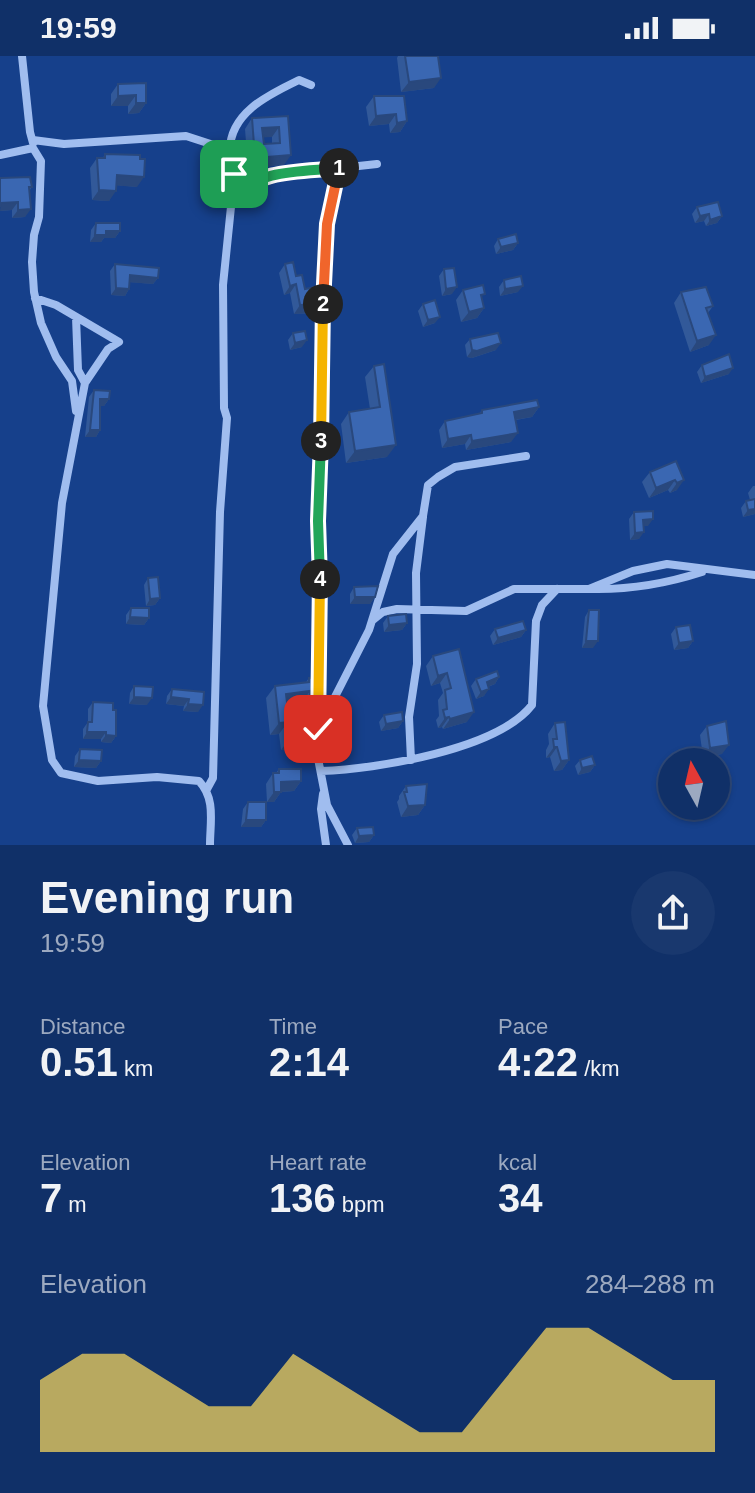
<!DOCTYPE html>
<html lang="en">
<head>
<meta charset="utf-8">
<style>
	:root { --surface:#103068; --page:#19386e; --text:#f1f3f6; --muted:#9ca9c0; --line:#304b7c; --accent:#ffdd5e }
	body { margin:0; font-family:Arial,sans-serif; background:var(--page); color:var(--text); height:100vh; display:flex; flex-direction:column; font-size:30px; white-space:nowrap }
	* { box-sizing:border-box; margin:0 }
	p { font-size:26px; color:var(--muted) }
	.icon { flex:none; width:44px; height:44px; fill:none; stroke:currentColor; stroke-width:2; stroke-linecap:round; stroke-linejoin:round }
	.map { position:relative; height:789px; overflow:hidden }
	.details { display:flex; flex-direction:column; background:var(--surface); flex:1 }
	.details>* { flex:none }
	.needle { width:52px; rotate:352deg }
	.controls { position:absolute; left:658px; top:692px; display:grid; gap:16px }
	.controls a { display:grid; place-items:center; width:72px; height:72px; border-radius:50%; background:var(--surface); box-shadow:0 2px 6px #0004,0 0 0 2px var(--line); font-size:40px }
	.pin { position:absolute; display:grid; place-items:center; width:68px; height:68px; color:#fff; margin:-34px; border-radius:16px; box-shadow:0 4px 12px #0006 }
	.km { position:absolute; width:40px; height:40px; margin:-20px; border-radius:50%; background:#222; color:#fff; font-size:22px; line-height:40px; text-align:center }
	.round { display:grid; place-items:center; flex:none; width:84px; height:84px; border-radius:42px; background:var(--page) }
	.summary { display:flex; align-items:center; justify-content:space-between; height:136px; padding:0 40px }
	h1 { font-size:44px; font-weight:700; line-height:60px }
	.figures { display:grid; grid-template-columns:repeat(3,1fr); gap:12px; height:136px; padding:8px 40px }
	.figures div { display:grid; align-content:center }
	.figures b { font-size:40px; font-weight:700 }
	.figures small { font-size:22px; font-weight:400 }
	.figures p { font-size:22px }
	.chart { height:224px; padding:16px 40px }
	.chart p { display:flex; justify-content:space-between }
	.chart svg { width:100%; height:144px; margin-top:8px; fill:var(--accent); opacity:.7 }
	.status { display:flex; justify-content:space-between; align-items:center; height:56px; padding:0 40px; background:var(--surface); direction:ltr }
	.status svg { height:22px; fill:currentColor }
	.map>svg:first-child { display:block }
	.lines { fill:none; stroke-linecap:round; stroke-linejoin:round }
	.street { stroke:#a0bdef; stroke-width:8 }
	.wall { fill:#325999; fill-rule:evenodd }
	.shaded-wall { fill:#29487d }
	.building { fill:#3a67b2; stroke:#29487d; stroke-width:2; fill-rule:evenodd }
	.split-1-casing { stroke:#fff; stroke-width:16 }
	.split-2-casing { stroke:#fff; stroke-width:16 }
	.split-3-casing { stroke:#fff; stroke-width:16 }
	.split-4-casing { stroke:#fff; stroke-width:16 }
	.split-5-casing { stroke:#fff; stroke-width:16 }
	.split-1 { stroke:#22a559; stroke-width:10 }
	.split-2 { stroke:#f0652b; stroke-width:10 }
	.split-3 { stroke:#f5b400; stroke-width:10 }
	.split-4 { stroke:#22a559; stroke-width:10 }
	.split-5 { stroke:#f5b400; stroke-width:10 }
</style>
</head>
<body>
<div class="status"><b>19:59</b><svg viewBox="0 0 49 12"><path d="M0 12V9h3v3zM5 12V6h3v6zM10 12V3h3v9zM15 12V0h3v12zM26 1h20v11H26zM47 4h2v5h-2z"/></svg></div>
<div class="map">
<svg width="755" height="789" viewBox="0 0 755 789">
	<rect width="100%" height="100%" fill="#16408b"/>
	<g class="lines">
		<path class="street" d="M22,0l8,76 3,11
			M33,84l31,4 122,-8 43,14
			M0,99l33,-7 8,13 -2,56 -5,18 -2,27 2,30 7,31 15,34 16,24 4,30
			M232,140c1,-15 -1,-28 -2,-43 -2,-40 40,-59 69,-73l12,5
			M35,242l21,7 63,37 -11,7 -23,34 -23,120 -19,203 9,54 9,13 37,8 59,-4 42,4c17,18 11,41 11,64
			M76,261l2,53 7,13
			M590,533c40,1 75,-5 112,-17
			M373,564l10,-8 14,-3 69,2 48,-22h75l44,-18 34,-7 88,11
			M319,632l-1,-167 4,-61 -2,-50 4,-157 15,-85
			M318,673v-19
			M411,704l-2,-43 8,-53 -1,-91 7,-56
			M321,715c55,-2 176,-21 211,-66l4,-84 6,-16 15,-16
			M207,733l6,-11 7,-266 7,-94 -3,-10 -1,-123 9,-88 21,-17 14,-4 110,-12
			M323,738l-2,15 5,36
			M348,789l-21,-40 -13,-67 55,-108 24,-76 30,-38 5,-31 10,-8 17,-10 71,-11"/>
	</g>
	<path class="wall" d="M398,0h40l-4,32 -33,4 -4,-34z
		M118,28l28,19 -7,10 -11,1v-8h-17v-12z
		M374,40l33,25 -7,11 -10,1 -1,-9 -20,2 -3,-19z
		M288,60l-4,49 -36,3 -3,-39 7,-11zM263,81h9v7h-8z
		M105,98l32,33 -21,-2 -7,16 -17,-1 -2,-32 7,-10h6z
		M32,131l-2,3 -5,27 -13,1v-8l-12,1z
		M697,151l25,9 -5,7 -11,3 -2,-5 -9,2 -3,-9z
		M96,167l24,8 -5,7h-11l-3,4h-11l1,-12z
		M498,183l20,4 -5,7 -17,4 -2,-8z
		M115,208l43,14 -5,6 -23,-2 -1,7 -4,7 -14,-1 -1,-24z
		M285,208l20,25 10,24 -21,1 -4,-21 -6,2 -5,-22z
		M444,213l8,25 -10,2 -3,-20z
		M504,224l14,12 -18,4 -1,-9z
		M463,234l19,9 2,9 -7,10 -16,4 -5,-22z
		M681,236l32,14 -5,7 1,32 -19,7 -16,-49z
		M423,248l12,19 -12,4 -5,-16z
		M293,277l9,14 -12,3 -2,-10z
		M470,283l26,11 -24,8 -5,-1 -2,-12z
		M702,309l27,9 -28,9 -4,-11z
		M374,310l13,91 -41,6 -5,-39 8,-12 21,-3 -5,-32z
		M94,334l15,9 -5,7h-4v24l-4,7h-11l4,-40z
		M539,351l-7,10 -16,3 -5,22 -45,8 -1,-6 -23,4 -3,-18 6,-9 34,-7 3,-4z
		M676,405l1,29 -7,3 -2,-3 -19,8 -7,-16 8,-10z
		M753,430h2v28l-12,3 -2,-9 5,-7 4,-1 -2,-7z
		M634,456l14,14h-4l-5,13 -9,1 -1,-21z
		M148,522l12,20 -5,7 -9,1 -2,-21z
		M354,531l21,10 -5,7h-20v-10z
		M131,552l18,10 -5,7 -18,-1v-9z
		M589,554l4,38h-11l3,-31z
		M388,560l19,7 -5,7 -18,2 -1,-9z
		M676,571l17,14 -5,7 -14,2 -3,-16z
		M495,573l31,1 -5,7 -28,8 -3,-9z
		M459,593l8,73 -24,7 -1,-2 -4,1 -2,-8 3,-4 -1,-16 5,-7 -3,-10 -9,3 -5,-20 7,-10z
		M319,621l-9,53h-3l1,5 -9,13 -18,2 -2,-16 -9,1 -4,-37 9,-12 31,-4 3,-4zM301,648v6l-13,1v-6z
		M499,621l-4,7 -7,3 -4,9 -8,3 -5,-13 5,-7z
		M134,630l13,19 -18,-1 1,-11z
		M172,633l32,3 -6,20 -15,-1 1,-5 -18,-2 1,-8z
		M93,646l20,8 3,26 -5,7 -10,-1v-3h-18v-10l5,-7v-13z
		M384,659l19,6 -5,7 -17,3 -2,-9z
		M555,667l14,37 -7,10 -8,1 -4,-14 -4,1v-8l3,-6 -1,-10z
		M707,670l15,28 -19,3 -3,-22z
		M80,693l21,12 -5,7 -22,-1 1,-11z
		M580,704l15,5 -5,7 -12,3 -3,-9z
		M279,713l22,12 -7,10 -13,1 -7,10h-7l-1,-18 7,-11h3z
		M406,730l19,19 -7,10 -17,2 -4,-15 2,-3v-3z
		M248,746l18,18 -5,7h-20l2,-18z
		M357,772l17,7 -5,7 -14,1 -3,-8z"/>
	<path class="shaded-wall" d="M441,22l-7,10 -33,4 8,-10z
		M136,39l-8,11h-17l7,-10z
		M136,47h10l-7,10 -11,1z
		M396,58l-7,10 -20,2 7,-10z
		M407,65l-7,11 -10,1 7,-10z
		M279,71l-7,10 -17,1 7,-10z
		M291,99l-7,10 -36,3 7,-10z
		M117,119l27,2 -7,10 -27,-2z
		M99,134l17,1 -7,10 -17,-1z
		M18,146l-6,8 -12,1 1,-8z
		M31,153l-6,8 -13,1 6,-8z
		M709,158l-5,7 -9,2 5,-7z
		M722,160l-5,7 -11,3 4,-6z
		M106,175h14l-5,7h-11l-3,4h-11l5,-7z
		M518,187l-5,7 -17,4 5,-7z
		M130,219l28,3 -5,6 -28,-2z
		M296,228l-6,9 -6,2 6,-9z
		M523,230l-5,6 -18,4 5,-7z
		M457,231l-5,7 -10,2 4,-7z
		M116,232l13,1 -4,7 -14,-1z
		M322,248l-7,9 -21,1 6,-9z
		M484,252l-7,10 -16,4 8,-10z
		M440,261l-5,6 -12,4 5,-7z
		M716,279l-7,10 -19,7 7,-11z
		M307,284l-5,7 -12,3 5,-7z
		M501,287l-5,7 -24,8 -5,-1 5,-7z
		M733,312l-4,6 -28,9 4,-6z
		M100,343h9l-5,7h-9z
		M539,351l-7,10 -24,4 6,-9z
		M90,374h10l-4,7h-11z
		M518,377l-7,9 -45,8 6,-9z
		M471,379l-6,9 -23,4 6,-9z
		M396,389l-9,12 -41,6 9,-12z
		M675,424l-7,10 -19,8 7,-10z
		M684,424l-7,10 -7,3 7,-10z
		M755,453v5l-12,3 5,-7z
		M653,463l-5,7h-10l5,-6z
		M644,476l-5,7 -9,1 5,-7z
		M355,541h20l-5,7h-20z
		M160,542l-5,7 -9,1 4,-7z
		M130,561l19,1 -5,7 -18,-1z
		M407,567l-5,7 -18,2 5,-7z
		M526,574l-5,7 -28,8 5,-7z
		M586,585h12l-5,7h-11z
		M693,585l-5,7 -14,2 5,-7z
		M447,617l-7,10 -9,3 7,-10z
		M499,621l-4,7 -13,5 5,-7z
		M489,633l-5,7 -8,3 5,-7z
		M310,635l-9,13 -23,2 8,-12z
		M134,641l18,1 -5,7 -18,-1z
		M171,641l18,2 -5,7 -18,-2z
		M188,648l15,1 -5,7 -15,-1z
		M474,656l-7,10 -24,7 7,-10z
		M319,661l-9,13 -13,3 9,-13z
		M449,661l-7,10 -4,1 7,-10z
		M403,665l-5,7 -17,3 5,-7z
		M288,666l-9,12 -9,1 9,-12z
		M87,676h19l-5,7h-18z
		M106,679l10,1 -5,7 -10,-1z
		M308,679l-9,13 -18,2 9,-12z
		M729,689l-7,9 -19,3 7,-9z
		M554,691h3l-7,10 -4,1z
		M79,704l22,1 -5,7 -22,-1z
		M569,704l-7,10 -8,1 7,-10z
		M595,709l-5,7 -12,3 4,-7z
		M301,725l-7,10 -13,1 -7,10h-7l14,-20z
		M425,749l-7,10 -17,2 7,-11z
		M246,764h20l-5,7h-20z
		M374,779l-5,7 -14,1 4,-7z"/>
	<path class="building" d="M405,0h33l3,22 -32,4z
		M146,27v20h-10v-8l-18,1v-12z
		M374,40h30l3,25 -10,2 -1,-9 -20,2z
		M288,60l3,39 -36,3 -3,-40zM279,71l1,16 -16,1 -2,-16z
		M105,98l35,1v4h5l-1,18 -27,-2 -1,16 -17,-1 -2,-32h8z
		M30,121l2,10h-3l2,22 -13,1v-8l-17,1 -1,4v-29z
		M718,146l4,14 -12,4 -1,-6 -9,2 -3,-9z
		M96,167h24v8h-14v4h-11z
		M516,178l2,9 -17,4 -3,-8z
		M293,206l3,14 6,-1 3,14 15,-3 2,18 -22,1 -4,-21 -6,2 -5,-22z
		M115,208l44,4 -1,10 -28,-3 -1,14 -13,-1z
		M454,212l3,19 -11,2 -2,-20z
		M521,220l2,10 -18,3 -1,-9z
		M483,229l2,9 -4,1 3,13 -15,4 -6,-22z
		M706,231l7,19 -7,2 10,27 -19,6 -16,-49z
		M435,244l5,17 -12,3 -5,-16z
		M305,275l2,9 -12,3 -2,-10z
		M498,277l3,10 -24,8 -5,-1 -2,-11z
		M729,298l4,14 -28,9 -3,-12z
		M384,308l12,81 -41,6 -6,-39 31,-5 -6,-41z
		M94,334l16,1 -1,8h-9v31h-10z
		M537,344l2,7 -25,5 4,21 -46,8 -1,-6 -23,4 -3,-18 37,-8v-3z
		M676,405l8,19 -7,3 -2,-3 -19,8 -6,-16z
		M755,443v10l-7,1 -2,-9z
		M653,455v8l-10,1 1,12 -9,1 -1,-21z
		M158,521l2,21 -10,1 -2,-21z
		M378,530l-3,11h-20l-1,-10z
		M131,552h18v10l-19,-1z
		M589,554h10l-1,31h-12z
		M406,558l1,9 -18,2 -1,-9z
		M523,565l3,9 -28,8 -3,-9z
		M690,569l3,16 -14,2 -3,-16z
		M459,593l15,63 -24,7 -1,-2 -4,1 -2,-8 4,-1 -2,-19 6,-2 -4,-15 -9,3 -5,-20z
		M497,615l2,6 -12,5 2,7 -8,3 -5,-13z
		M319,621v40l-13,3 2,15 -18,3 -2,-16 -9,1 -4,-37 34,-4v-4zM310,635l1,18 -23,2 -2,-17z
		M134,630l19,1 -1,11 -18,-1z
		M172,633l32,3 -1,13 -15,-1 1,-5 -18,-2z
		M93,646l20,1v7h3v26l-10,-1v-3h-19l1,-10h4z
		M402,656l1,9 -17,3 -2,-9z
		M726,665l3,24 -19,3 -3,-22z
		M565,666l4,38 -8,1 -4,-14h-3l-1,-8h4l-2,-16z
		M80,693l22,1 -1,11 -22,-1z
		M592,700l3,9 -13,3 -2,-8z
		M279,713h22v12l-20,1v10h-7l-1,-19h6z
		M427,728l-2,21 -17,1 -4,-14h3l-1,-6z
		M248,746h18v18h-20z
		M373,771l1,8 -15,1 -2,-8z"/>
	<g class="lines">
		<defs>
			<path id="split-1" d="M234,118l-2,23c28,-28 69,-25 107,-29"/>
			<path id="split-2" d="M323,248l4,-80 12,-56"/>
			<path id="split-3" d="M321,385l2,-137"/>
			<path id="split-4" d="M320,523l-2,-58 3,-80"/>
			<path id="split-5" d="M318,673l2,-150"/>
		</defs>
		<use href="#split-1" class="split-1-casing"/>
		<use href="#split-2" class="split-2-casing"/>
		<use href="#split-3" class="split-3-casing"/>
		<use href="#split-4" class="split-4-casing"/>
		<use href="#split-5" class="split-5-casing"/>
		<use href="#split-1" class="split-1"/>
		<use href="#split-2" class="split-2"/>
		<use href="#split-3" class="split-3"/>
		<use href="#split-4" class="split-4"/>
		<use href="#split-5" class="split-5"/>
	</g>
</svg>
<div class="controls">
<a><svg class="needle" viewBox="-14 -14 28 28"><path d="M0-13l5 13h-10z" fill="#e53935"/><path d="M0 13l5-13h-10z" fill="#9ca9c0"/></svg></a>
</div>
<div class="pin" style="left:234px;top:118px;background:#1e9e55"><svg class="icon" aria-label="arrive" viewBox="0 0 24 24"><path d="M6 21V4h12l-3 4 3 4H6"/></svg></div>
<div class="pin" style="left:318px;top:673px;background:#d93025"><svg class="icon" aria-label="check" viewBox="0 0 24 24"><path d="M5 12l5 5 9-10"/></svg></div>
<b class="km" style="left:339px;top:112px">1</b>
<b class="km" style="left:323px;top:248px">2</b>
<b class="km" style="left:321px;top:385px">3</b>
<b class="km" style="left:320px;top:523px">4</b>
</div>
<section class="details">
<div class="summary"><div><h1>Evening run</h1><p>19:59</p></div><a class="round"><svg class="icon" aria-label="share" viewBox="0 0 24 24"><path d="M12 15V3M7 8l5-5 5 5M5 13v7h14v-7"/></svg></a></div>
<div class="figures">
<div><p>Distance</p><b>0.51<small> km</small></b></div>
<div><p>Time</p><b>2:14</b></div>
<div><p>Pace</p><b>4:22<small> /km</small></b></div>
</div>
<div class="figures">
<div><p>Elevation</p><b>7<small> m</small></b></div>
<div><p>Heart rate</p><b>136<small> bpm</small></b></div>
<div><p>kcal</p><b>34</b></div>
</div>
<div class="chart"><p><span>Elevation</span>284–288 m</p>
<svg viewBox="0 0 160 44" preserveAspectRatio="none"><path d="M0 44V22L10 14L20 14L30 22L40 30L50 30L60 14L70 22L80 30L90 38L100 38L110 22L120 6L130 6L140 14L150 22L160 22V44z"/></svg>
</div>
</section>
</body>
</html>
